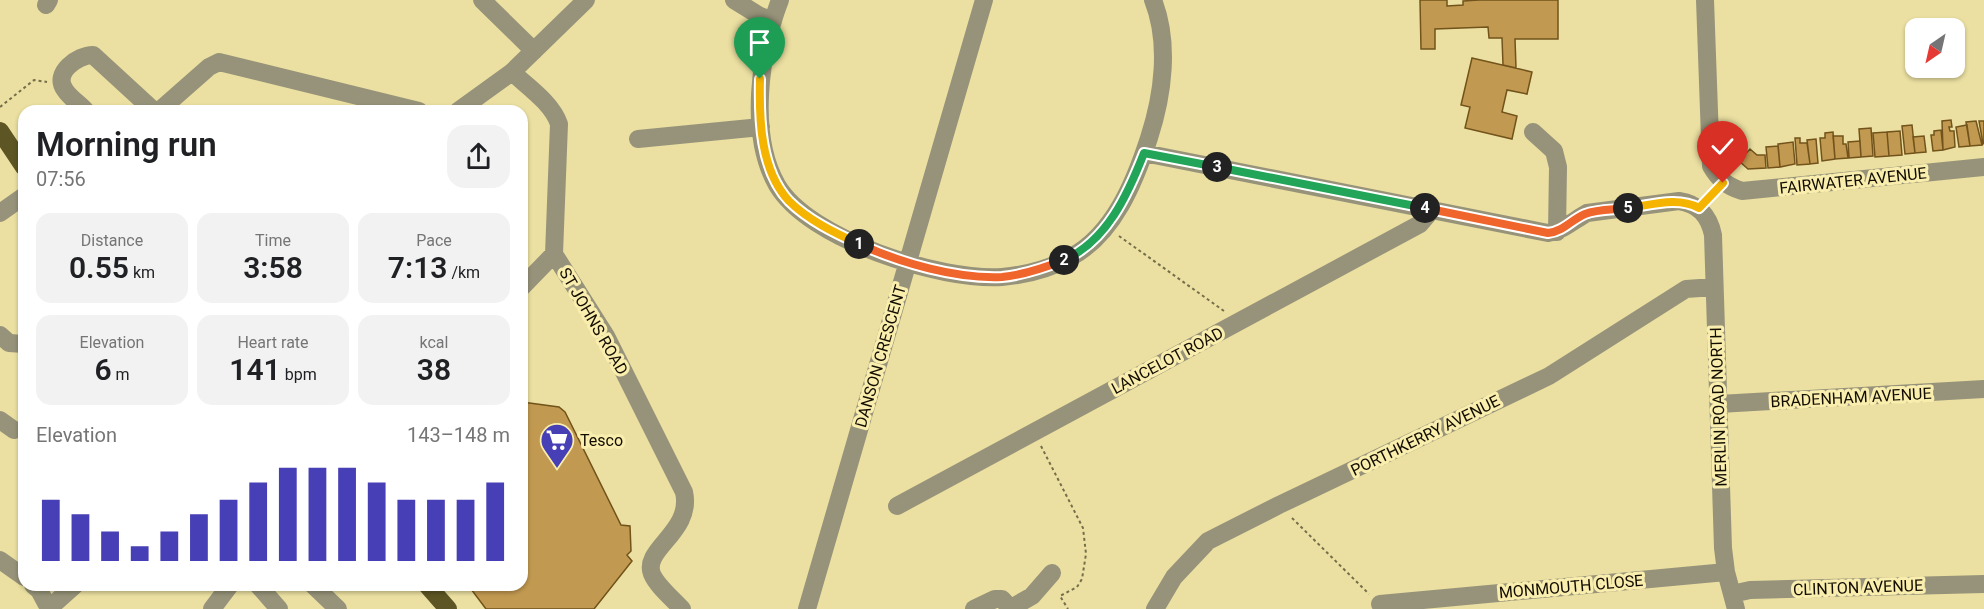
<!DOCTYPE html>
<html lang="en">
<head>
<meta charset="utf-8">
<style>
	:root { --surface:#fff; --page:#f2f2f2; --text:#202124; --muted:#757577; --accent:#473fb5 }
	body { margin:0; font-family:Roboto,sans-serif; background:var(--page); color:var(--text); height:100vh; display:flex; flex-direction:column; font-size:22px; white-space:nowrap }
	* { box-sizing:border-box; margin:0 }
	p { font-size:20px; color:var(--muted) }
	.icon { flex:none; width:33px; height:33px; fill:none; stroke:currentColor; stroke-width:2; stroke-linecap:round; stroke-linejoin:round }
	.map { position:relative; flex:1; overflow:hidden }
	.sheet { position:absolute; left:18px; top:105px; width:510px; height:486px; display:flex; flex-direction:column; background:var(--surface); border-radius:18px; box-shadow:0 2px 4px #0004 }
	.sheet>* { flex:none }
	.needle { width:39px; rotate:214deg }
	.tools { position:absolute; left:1905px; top:18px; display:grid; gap:12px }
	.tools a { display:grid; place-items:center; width:60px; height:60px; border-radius:12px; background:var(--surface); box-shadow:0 2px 4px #0004; font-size:30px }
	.pin { position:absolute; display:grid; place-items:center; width:51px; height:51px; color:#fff; margin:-62px -26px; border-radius:50% 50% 50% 0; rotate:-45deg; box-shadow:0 0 6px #0007 }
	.pin .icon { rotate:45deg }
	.km { position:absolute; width:30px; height:30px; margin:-15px; border-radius:50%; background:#222; color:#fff; font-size:16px; line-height:30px; text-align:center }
	.round { display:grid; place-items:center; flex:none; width:63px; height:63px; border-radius:18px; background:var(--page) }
	.headline { display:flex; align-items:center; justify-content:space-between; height:102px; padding:0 18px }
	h1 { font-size:33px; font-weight:600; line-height:45px }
	.figures { display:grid; grid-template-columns:repeat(3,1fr); gap:9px; height:102px; padding:6px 18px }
	.figures div { display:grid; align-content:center; border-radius:15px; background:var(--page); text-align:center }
	.figures b { font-size:30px; font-weight:600 }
	.figures small { font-size:16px; font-weight:400 }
	.figures p { font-size:16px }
	.chart { height:168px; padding:12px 18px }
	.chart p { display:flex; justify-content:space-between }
	.chart svg { width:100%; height:108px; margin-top:6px; stroke:var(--accent); stroke-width:6 }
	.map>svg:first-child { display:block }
	.building { fill:#c29950; stroke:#71531b; stroke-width:1.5 }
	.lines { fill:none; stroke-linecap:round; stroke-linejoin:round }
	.path { stroke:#756e4a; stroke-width:2; stroke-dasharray:3 3; stroke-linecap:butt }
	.minor { stroke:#97937a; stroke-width:18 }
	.major { stroke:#5d5523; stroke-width:18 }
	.split-1-casing { stroke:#fff; stroke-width:12 }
	.split-2-casing { stroke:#fff; stroke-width:12 }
	.split-3-casing { stroke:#fff; stroke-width:12 }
	.split-4-casing { stroke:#fff; stroke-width:12 }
	.split-5-casing { stroke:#fff; stroke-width:12 }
	.split-6-casing { stroke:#fff; stroke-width:12 }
	.split-1 { stroke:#f5b400; stroke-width:8 }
	.split-2 { stroke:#f0652b; stroke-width:8 }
	.split-3 { stroke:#22a559; stroke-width:8 }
	.split-4 { stroke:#22a559; stroke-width:8 }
	.split-5 { stroke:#f0652b; stroke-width:8 }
	.split-6 { stroke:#f5b400; stroke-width:8 }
	.labels { text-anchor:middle; stroke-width:6; stroke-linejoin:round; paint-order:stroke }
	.street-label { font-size:16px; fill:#120d00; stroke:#f9eeae }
	.poi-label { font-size:16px; fill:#120d00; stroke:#f9eeae; text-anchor:start }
</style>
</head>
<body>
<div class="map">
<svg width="1984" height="609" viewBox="0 0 1984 609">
	<rect width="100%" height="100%" fill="#ebe0a1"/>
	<path class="building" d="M1420,0h27v6l16,-1v-4l16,-1h79v39h-43l1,29 -13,-3 -1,-27h-13l-1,-11 -53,2v20h-14z
		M1472,58l60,14 -5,22 -20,-4 -5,22 15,4 -5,23 -47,-11 5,-21 -9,-2z
		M1951,120l1,7h-3l1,4h4l1,16 -12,3 -1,-29z
		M1976,121l6,24 -12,1 -4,-24z
		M1979,121h5v22l-1,1z
		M1912,125l3,28 -10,1 -3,-28z
		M1967,125l3,21 -11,1 -3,-20z
		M1871,128l2,28 -12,1 -2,-28z
		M1941,130l2,20 -10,1 -2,-16h3v-4z
		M1900,131l2,24 -13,1 -2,-24z
		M1833,132l2,27 -13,2 -2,-23h5v-5z
		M1887,132l2,24 -14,1 -2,-24z
		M1833,136h10v8h3l2,14 -13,1z
		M1924,136l2,16 -11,1 -2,-16z
		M1795,138h5v5h7l3,21 -13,1z
		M1816,139l2,24 -8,1 -3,-24z
		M1860,141l1,16 -12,1 -1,-16z
		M1793,142l2,22 -15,3 -2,-23z
		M1778,146l2,21 -12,1 -2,-21z
		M1750,149l7,6h8l1,13 -18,1 -9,-8z
		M522,402l37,5 6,5 56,113 9,1 1,25 -4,4 5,6 -38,48h-108l-18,-24h54z"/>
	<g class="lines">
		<path class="path" d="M0,107l34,-27 13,2
			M1119,236l105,75
			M1041,446l42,82 3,26 -4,25 -5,8 -17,9 8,13
			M1292,518l77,76"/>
		<path class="minor" d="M482,0l52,51
			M734,0l26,16 13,5
			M780,0c-20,52 -32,134 -3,185 32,55 164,96 225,92 23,-2 49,-9 69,-20 43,-23 64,-76 78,-119 14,-43 21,-95 4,-138
			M1705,0l6,166c8,14 16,20 31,25l242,-24
			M46,5l3,-5
			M512,72c16,15 40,31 47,52l-5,130 52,82 78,156c9,40 -42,57 -32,82 5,12 21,25 30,35
			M86,111c-6,-7 -16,-13 -21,-21 -13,-17 13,-35 28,-35l61,56
			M159,111l50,-44 10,-5 200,49
			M458,111l54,-39 74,-72
			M1533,132l21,19 4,16 -1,65
			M638,139l123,-12
			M1144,153l404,80c15,-2 26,-13 39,-20l92,-12c20,3 30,15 34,34l10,313 3,24 10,37
			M0,213l24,-17
			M522,287l32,-33
			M0,335l9,8 15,1
			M1719,404l265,-15
			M0,420l14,10
			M897,506l523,-282 12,-14
			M0,560l24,17
			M33,585l6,5 7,13
			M258,585l21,24
			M313,585l25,24
			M1732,594l18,-4 234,-6
			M46,603h9l20,-18
			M1380,604l346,-32
			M1011,608l21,-12 20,-23
			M212,609l18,-24
			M807,609l177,-609
			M974,609l21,-10h7l9,10
			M1155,609l19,-32 34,-36 71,-36 270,-129 137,-87 28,-2"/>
		<path class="major" d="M0,131l24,36
			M427,585l21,24"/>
	</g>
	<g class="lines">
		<defs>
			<path id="split-1" d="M760,79c-1,39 0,91 29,122 19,19 46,32 70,43"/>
			<path id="split-2" d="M859,244c42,19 97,35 143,33 21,-2 42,-9 62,-17"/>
			<path id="split-3" d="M1064,260c43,-19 64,-66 80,-107l73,14"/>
			<path id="split-4" d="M1217,167l208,41"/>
			<path id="split-5" d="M1425,208l123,25c16,-2 23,-13 37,-19 13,-5 30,-4 43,-6"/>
			<path id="split-6" d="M1628,208c23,-3 50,-12 71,0l24,-25"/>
		</defs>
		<use href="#split-1" class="split-1-casing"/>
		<use href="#split-2" class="split-2-casing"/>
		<use href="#split-3" class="split-3-casing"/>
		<use href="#split-4" class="split-4-casing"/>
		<use href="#split-5" class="split-5-casing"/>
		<use href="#split-6" class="split-6-casing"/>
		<use href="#split-1" class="split-1"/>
		<use href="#split-2" class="split-2"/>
		<use href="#split-3" class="split-3"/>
		<use href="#split-4" class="split-4"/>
		<use href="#split-5" class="split-5"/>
		<use href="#split-6" class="split-6"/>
	</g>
	<defs>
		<symbol id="supermarket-pin" viewBox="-11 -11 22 30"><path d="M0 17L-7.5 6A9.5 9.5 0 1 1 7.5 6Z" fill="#473fb5" stroke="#f9eeae"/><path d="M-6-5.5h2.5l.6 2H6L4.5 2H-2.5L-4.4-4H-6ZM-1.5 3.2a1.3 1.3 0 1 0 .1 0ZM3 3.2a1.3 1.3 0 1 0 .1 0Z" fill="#fff"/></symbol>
	</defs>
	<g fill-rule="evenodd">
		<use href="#supermarket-pin" x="538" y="421" width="38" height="52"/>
	</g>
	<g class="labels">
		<g class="street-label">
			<text transform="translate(1853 180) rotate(-6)" y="6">FAIRWATER AVENUE</text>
			<text transform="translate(594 321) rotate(60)" y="6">ST JOHNS ROAD</text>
			<text transform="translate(880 356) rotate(-74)" y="6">DANSON CRESCENT</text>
			<text transform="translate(1167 360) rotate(-28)" y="6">LANCELOT ROAD</text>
			<text transform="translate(1851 397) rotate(-3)" y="6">BRADENHAM AVENUE</text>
			<text transform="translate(1718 407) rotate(-92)" y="6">MERLIN ROAD NORTH</text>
			<text transform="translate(1425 435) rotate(-26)" y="6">PORTHKERRY AVENUE</text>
			<text transform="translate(1571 586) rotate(-5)" y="6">MONMOUTH CLOSE</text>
			<text transform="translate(1858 587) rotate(-2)" y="6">CLINTON AVENUE</text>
		</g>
		<g class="poi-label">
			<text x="580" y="446">Tesco</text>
		</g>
	</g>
</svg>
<div class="tools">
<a><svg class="needle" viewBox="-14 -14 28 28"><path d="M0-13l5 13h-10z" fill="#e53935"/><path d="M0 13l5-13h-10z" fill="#757577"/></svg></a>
</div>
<div class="pin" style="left:760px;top:79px;background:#1e9e55"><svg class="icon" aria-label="arrive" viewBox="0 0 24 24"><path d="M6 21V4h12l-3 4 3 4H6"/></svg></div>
<div class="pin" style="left:1723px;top:183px;background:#d93025"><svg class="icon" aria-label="check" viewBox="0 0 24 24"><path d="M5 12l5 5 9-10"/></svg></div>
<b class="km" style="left:859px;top:244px">1</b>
<b class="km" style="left:1064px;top:260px">2</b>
<b class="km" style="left:1217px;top:167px">3</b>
<b class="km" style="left:1425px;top:208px">4</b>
<b class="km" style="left:1628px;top:208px">5</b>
<section class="sheet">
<div class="headline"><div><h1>Morning run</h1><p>07:56</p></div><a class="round"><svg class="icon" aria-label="share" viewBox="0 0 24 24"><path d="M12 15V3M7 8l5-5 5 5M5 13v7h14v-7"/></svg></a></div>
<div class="figures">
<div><p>Distance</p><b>0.55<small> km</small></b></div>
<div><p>Time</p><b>3:58</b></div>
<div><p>Pace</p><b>7:13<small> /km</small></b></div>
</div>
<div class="figures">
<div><p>Elevation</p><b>6<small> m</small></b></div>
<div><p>Heart rate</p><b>141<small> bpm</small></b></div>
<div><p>kcal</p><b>38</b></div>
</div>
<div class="chart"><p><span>Elevation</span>143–148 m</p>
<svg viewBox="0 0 160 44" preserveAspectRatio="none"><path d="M5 44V19M15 44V25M25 44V32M35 44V38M45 44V32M55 44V25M65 44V19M75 44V12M85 44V6M95 44V6M105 44V6M115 44V12M125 44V19M135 44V19M145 44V19M155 44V12"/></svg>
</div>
</section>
</div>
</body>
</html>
